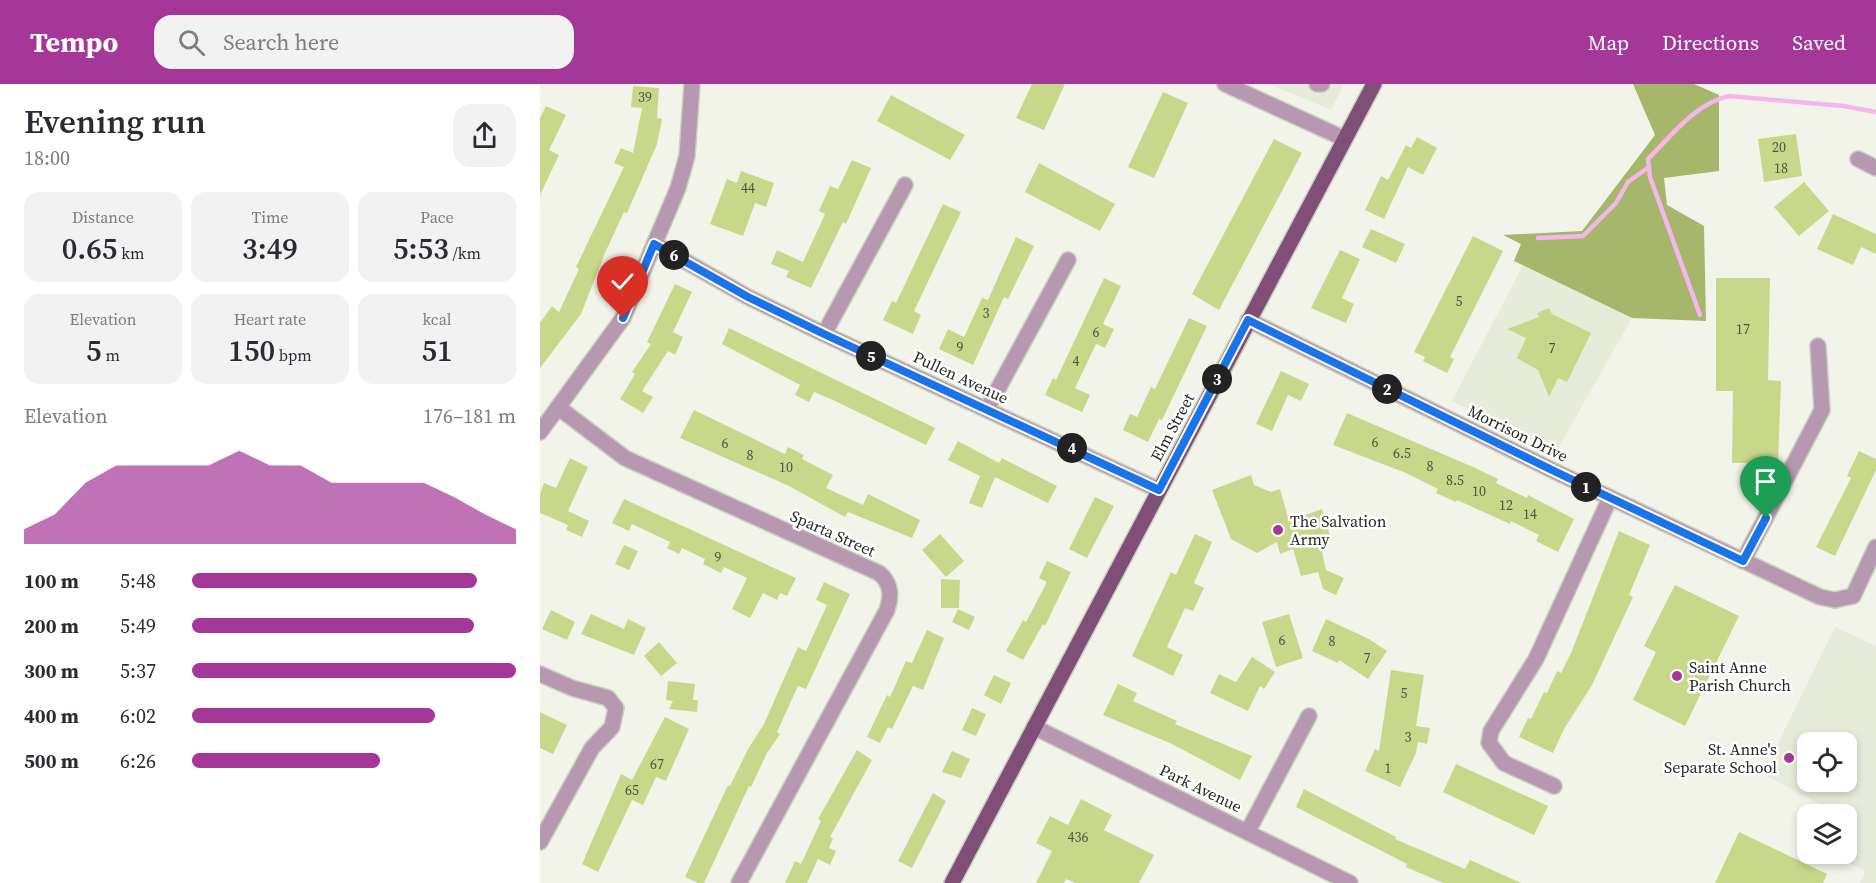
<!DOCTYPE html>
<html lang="en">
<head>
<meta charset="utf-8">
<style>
	:root { --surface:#fff; --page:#f2f2f3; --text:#2b2b33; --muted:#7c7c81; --accent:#a43797 }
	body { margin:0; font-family:"Source Serif 4",serif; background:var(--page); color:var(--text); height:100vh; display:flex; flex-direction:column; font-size:22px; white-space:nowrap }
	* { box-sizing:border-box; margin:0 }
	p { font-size:20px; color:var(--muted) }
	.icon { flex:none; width:33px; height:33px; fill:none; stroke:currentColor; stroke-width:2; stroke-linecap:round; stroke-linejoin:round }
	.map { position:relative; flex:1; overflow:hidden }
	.drawer { display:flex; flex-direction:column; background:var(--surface); width:540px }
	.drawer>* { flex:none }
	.buttons { position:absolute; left:1257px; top:648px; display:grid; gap:12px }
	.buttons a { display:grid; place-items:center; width:60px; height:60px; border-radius:12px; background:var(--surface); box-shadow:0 3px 9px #0003; font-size:30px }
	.pin { position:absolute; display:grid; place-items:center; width:51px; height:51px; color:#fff; margin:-62px -26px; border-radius:50% 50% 50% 0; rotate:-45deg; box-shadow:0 0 6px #0007 }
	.pin .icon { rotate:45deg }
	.km { position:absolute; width:30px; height:30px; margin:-15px; border-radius:50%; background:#222; color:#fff; font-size:16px; line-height:30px; text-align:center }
	.round { display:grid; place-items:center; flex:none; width:63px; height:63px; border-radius:18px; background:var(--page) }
	.head { display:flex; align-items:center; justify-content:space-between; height:102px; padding:0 24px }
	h1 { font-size:33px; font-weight:600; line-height:45px }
	.figures { display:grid; grid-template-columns:repeat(3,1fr); gap:9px; height:102px; padding:6px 24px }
	.figures div { display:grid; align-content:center; border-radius:15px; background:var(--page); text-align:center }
	.figures b { font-size:30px; font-weight:600 }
	.figures small { font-size:16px; font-weight:400 }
	.figures p { font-size:16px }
	.chart { height:168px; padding:12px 24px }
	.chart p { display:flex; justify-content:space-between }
	.chart svg { width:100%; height:108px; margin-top:6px; fill:var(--accent); opacity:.7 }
	ul { padding:0 24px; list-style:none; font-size:20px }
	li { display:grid; grid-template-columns:96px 72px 1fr; align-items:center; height:45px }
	li i { height:15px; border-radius:8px; background:var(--accent) }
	header { display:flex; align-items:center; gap:36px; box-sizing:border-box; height:84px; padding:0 30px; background:var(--accent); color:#fff }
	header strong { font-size:28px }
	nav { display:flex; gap:33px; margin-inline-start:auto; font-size:21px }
	.search { width:420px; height:54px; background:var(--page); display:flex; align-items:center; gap:15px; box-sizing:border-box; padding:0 21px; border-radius:18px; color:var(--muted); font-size:22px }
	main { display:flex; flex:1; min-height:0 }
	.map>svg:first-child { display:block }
	.built { fill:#e7ebda; fill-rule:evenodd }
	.forest { fill:#a6b66b }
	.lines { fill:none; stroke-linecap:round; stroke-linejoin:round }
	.stream { stroke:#f6b6eb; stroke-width:4.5 }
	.building { fill:#c8d88b }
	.minor-casing { stroke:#cdcfc6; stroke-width:18 }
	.major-casing { stroke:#cdcfc6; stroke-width:18 }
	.minor { stroke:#b699b0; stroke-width:15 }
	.major { stroke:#7f4f77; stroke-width:15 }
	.route-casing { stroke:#fff; stroke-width:12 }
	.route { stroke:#1a73e8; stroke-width:8 }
	.poi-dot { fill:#a43797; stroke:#fff; stroke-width:2 }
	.labels { text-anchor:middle; stroke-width:5; stroke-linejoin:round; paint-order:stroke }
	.number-label { font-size:14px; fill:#4f543e }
	.street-label { font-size:16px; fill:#272824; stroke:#fff }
	.poi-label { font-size:16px; fill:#272824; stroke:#fff; text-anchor:start }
</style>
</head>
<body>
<header>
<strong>Tempo</strong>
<div class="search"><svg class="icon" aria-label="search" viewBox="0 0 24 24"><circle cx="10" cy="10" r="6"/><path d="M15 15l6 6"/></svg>Search here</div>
<nav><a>Map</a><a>Directions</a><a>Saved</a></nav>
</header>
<main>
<section class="drawer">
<div class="head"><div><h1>Evening run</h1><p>18:00</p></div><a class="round"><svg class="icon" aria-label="share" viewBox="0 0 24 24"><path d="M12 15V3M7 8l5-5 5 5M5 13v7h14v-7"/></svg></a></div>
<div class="figures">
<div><p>Distance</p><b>0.65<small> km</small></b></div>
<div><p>Time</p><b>3:49</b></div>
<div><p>Pace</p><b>5:53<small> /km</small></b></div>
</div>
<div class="figures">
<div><p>Elevation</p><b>5<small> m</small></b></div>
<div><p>Heart rate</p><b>150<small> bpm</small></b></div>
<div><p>kcal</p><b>51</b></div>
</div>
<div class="chart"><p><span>Elevation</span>176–181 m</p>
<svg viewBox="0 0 160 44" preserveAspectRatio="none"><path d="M0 44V38L10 32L20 19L30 12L40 12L50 12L60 12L70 6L80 12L90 12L100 19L110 19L120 19L130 19L140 25L150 32L160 38V44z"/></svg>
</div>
<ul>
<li><b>100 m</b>5:48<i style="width:88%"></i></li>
<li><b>200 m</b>5:49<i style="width:87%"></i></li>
<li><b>300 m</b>5:37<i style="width:100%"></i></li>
<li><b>400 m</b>6:02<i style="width:75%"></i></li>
<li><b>500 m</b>6:26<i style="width:58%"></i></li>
</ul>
</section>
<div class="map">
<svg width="1336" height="799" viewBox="0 0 1336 799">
	<rect width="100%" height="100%" fill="#f2f4ea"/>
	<path class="built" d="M729,0h75l-13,26z
		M983,181l109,53 -76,134 -104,-51z
		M1295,543l41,19v237h-16l6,-12 -22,-10 14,-36 -11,-6 -1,-5h-7l-76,-40zM1306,658v40h-38v-40z"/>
	<path class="forest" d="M1093,0h61l25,11v76l-55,7 3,27 37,21 2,95 -74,-3 -118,-57 7,-17 -18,-9 79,-4 73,-96z"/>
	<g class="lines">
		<path class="stream" d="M998,154l45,-2 33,-33 12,-21 21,-15
			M1160,231l-50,-138 -2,-18c23,-23 48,-56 81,-63l115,10 32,6"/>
	</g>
	<path class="building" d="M492,0h33l-21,46 -28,-12z
		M93,2l26,2 -2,30 5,1 -5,25 -30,69 -3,-1 -19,41 -24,61 -41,54v-45l12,-17 7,6 20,-43 -3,-2 48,-100 -10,-4 7,-15 12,5 9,-45 -11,-1z
		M623,8l25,11 -34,75 -26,-11z
		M351,11l74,40 -15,25 -73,-39z
		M6,22l20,9 -17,35 10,5 -19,40v-77z
		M1256,50l6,42 -38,6 -6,-43z
		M877,53l20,11 -14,27 -15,-8 -24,52 -19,-9 16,-34 7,4 18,-35 5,3z
		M734,55l28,14 -83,157 -27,-16z
		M312,76l19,8 -25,56 -3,-2 -32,66 -25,-11 3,-6 -18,-7 6,-14 26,12 22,-48 -6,-3 11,-25 8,3z
		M499,79l76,41 -15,27 -75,-39z
		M201,87l33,12 -8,24 -11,-4 -12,33 -33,-12 17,-45 10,4z
		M1264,98l25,29 -30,25 -25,-29z
		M403,120l18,8 -47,99 7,4 -8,19 -30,-14 9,-19 4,2z
		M1293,130l43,20v20l-15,-7 -8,18 -36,-16z
		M831,145l34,15 -9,19 -34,-16z
		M933,152l30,15 -53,106 4,2 -7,14 -24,-12 2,-4 -11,-5z
		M476,153l18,9 -26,53 -4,-2 -31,68 -34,-16 9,-20 16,8 18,-39 6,2z
		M800,166l20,9 -18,39 12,6 -8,19 -35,-15z
		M564,194l17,8 -18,38 11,5 -9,19 -9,-4 -21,44 15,7 -8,17 -37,-17 8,-17 3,2z
		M1176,194h54l-2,102 13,1 -3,82h-46l1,-72h-17z
		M135,200l17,8 -19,40 10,5 -8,18 -7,-4 -26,40 11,6 -10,16 -23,-14 15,-25 -3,-2 19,-28 -4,-2z
		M1009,224l3,6 39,19 -24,49 -9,-4 -9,19 -11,-27 -21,-12 9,-20 -19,-9 32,-12 -2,-4z
		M649,234l18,8 -45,94 -3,-1 -11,23 -25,-12 7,-16 7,3 14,-30 4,2z
		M189,244l206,100 -9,17 -93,-45 -19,-8 -5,10 -14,-7 5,-10 -78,-41z
		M741,287l28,13 -8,17 -13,-6 -16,36 -16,-7z
		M154,326l91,44 3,-7 16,8 -2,4 31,16 -7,13 37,17 5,-11 52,26 -8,18 -64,-26 -3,5 -56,-31 -109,-48z
		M807,329l126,54 25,12 -2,4 31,15 1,-3 46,24 -16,33 -22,-11 3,-6 -28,-14 -1,3 -53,-24 -1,2 -20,-9 2,-4 -32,-16 -73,-28z
		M418,357l41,22 3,-5 55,28 -9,17 -53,-26 -13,31 -13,-5 11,-27 -32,-16z
		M1319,367l17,8v11l-41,86 -19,-9 35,-69 -4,-2z
		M30,374l18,9 -20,44 21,10 -7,16 -16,-7 2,-5 -28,-12v-20l4,-10 12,5z
		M711,391l3,10 17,7 9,-3 9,32 33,-12 9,30 -11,3 6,28 18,8 -8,17 -13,-6 -5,-17 -17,4 -8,-27 -13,5 -3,-12 -20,11 -26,-14 -19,-49z
		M555,413l19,9 -27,52 -18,-9z
		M84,415l172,79 -9,18 -7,-3 -3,7 -14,-7 -13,25 -18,-9 15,-31 -23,-11 -3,6 -18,-9 2,-5 -23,-11 -3,6 -12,-6 3,-6 -38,-18 -3,7 -17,-8z
		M1079,447l31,14 -21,50 4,2 -41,88 -28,44 -11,24 -34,-16 9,-19 3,1 13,-27 3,1 10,-22 4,2 10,-20z
		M400,450l24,27 -18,16 -24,-27z
		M655,450l17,8 -18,41 10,5 -11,23 -8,-3 -18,39 16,8 -10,21 -41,-20 39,-84 5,3z
		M84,461l14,6 -9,19 -14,-6z
		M507,477l24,11 -26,54 -2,-2 -20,36 -17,-9 17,-31 3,2 21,-40 -8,-4z
		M401,495l19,1 -1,28h-18z
		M284,498l26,12 -44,95 -8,-3 -21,46 3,2 -13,19 -16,34 -2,-1 -45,97h-6l-13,-6 43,-92 2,1 18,-37 16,-25 34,-77 8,4 21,-46 -11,-5z
		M1135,501l64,31 -54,110 -52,-26 23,-48 -12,-6z
		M418,525l17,8 -6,13 -17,-8z
		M11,526l24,12 -8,18 -25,-11z
		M51,530l33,15 4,-10 18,9 -12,27 -53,-21z
		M749,530l14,44 -27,9 -14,-45z
		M786,535l43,20 18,12 -19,28 -29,-19 -1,3 -26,-12z
		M387,546l17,8 -21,52 -10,-4 -21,43 -4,-2 -8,16 -13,-6 20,-42 3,2 16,-36 6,2z
		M119,558l18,21 -16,13 -17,-20z
		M712,573l23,15 -11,17 -4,-3 -12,25 -38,-18 9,-19 17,8z
		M851,586l33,5 -8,51 14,2 -3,16 -9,-2 -2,11 -16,34 -35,-16 10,-22 4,2z
		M454,591l17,8 -10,21 -17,-9z
		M128,597l27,3 -2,16h5l-1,12 -28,-3 4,-8 -7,-1z
		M578,600l19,9 -4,8 44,20 -2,3 77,32 -12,24 -68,-36 -69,-29z
		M432,624l14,6 -10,22 -14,-6z
		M0,628l27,13 -14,29 -13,-6z
		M125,633l24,12 -23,52 -10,-4 -13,28 -11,-5 -34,72 -16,-8 39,-90 11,6z
		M317,666l15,10 -42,77 3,1 -4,10 7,3 -6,14 -12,-6 -11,24h-22l10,-22 6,3 20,-43 -3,-2z
		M412,667l18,8 -9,19 -19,-6z
		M916,680l92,42 -14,29 -91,-43z
		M764,705l92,48 -1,2 70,30 5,-9 51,23h-78l-37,-16 1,-3 -111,-57z
		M393,709l13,8 -34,67 -14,-7z
		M541,715l31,16 -8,15 50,25 -15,28h-64l-9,-4 -2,4h-28l16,-32 -16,-8 14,-27 18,9z
		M1199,748l88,42 -4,9h-108z"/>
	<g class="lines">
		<defs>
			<path id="minor" d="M685,0l120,55
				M777,0h5
				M1318,75l18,9
				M115,160l93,53 76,37 335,156
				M708,236l306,151 266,126 15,3 18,-4 23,-49
				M284,250l81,-149
				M19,324l66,50 254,115c12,10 13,22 8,37l-148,273
				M447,325l81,-149
				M0,348l83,-114 55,-130 9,-32 5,-72
				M1203,477l79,-151 -4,-64
				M0,590l32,14 36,10 8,10 -4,19 -20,21 -52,94
				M494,643l316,156
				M1014,702l-50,-23 -15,-20 2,-12 45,-72 74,-161
				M708,747l61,-115"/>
			<path id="major" d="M412,799l422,-799"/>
		</defs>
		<use href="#minor" class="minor-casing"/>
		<use href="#major" class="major-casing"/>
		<use href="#minor" class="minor"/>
		<use href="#major" class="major"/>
	</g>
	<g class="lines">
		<defs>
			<path id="route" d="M83,234l31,-74 94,53 76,37 335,156 89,-170 306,151 189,90 23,-43"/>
		</defs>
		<use href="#route" class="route-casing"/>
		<use href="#route" class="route"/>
	</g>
	<g class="poi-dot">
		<circle cx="738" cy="446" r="6"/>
		<circle cx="1137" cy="592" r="6"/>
		<circle cx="1249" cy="674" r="6"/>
	</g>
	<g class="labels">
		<g class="number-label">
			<text x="105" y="18">39</text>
			<text x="1239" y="68">20</text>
			<text x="1241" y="89">18</text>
			<text x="208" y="109">44</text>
			<text x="919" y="222">5</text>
			<text x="446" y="234">3</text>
			<text x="1203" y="250">17</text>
			<text x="556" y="253">6</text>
			<text x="420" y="268">9</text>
			<text x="1012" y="269">7</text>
			<text x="536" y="282">4</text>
			<text x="835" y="363">6</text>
			<text x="185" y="364">6</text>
			<text x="862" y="374">6.5</text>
			<text x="210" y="376">8</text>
			<text x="890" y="387">8</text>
			<text x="246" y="388">10</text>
			<text x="915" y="401">8.5</text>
			<text x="939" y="412">10</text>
			<text x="966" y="426">12</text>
			<text x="990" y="435">14</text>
			<text x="178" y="478">9</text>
			<text x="742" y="561">6</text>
			<text x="792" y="562">8</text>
			<text x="827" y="579">7</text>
			<text x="864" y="614">5</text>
			<text x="868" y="658">3</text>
			<text x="117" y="685">67</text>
			<text x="848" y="689">1</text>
			<text x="92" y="711">65</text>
			<text x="538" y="758">436</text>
		</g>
		<g class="street-label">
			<text transform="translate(421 293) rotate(25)" y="6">Pullen Avenue</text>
			<text transform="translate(632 343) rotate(-62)" y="6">Elm Street</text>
			<text transform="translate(978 349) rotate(26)" y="6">Morrison Drive</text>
			<text transform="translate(293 449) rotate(24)" y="6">Sparta Street</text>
			<text transform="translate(661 704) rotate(26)" y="6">Park Avenue</text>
		</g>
		<g class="poi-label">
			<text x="750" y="443">The Salvation<tspan x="750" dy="18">Army</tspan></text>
			<text x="1149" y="589">Saint Anne<tspan x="1149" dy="18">Parish Church</tspan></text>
			<text x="1237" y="671" text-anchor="end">St. Anne's<tspan x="1237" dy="18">Separate School</tspan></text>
		</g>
	</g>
</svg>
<div class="buttons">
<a><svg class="icon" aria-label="locate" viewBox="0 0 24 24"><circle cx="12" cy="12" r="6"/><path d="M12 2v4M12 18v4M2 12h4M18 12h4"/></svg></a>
<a><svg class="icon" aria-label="layers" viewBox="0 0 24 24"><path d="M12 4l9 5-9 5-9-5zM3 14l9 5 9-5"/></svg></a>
</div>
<div class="pin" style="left:1226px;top:434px;background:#1e9e55"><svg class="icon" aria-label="arrive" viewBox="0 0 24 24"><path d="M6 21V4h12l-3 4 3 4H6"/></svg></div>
<div class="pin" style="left:83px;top:234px;background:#d93025"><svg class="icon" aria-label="check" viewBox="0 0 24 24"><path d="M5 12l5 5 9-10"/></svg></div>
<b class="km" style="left:1046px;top:403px">1</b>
<b class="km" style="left:847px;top:305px">2</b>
<b class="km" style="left:677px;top:295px">3</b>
<b class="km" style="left:532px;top:364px">4</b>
<b class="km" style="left:331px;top:272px">5</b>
<b class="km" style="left:134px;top:171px">6</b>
</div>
</main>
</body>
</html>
